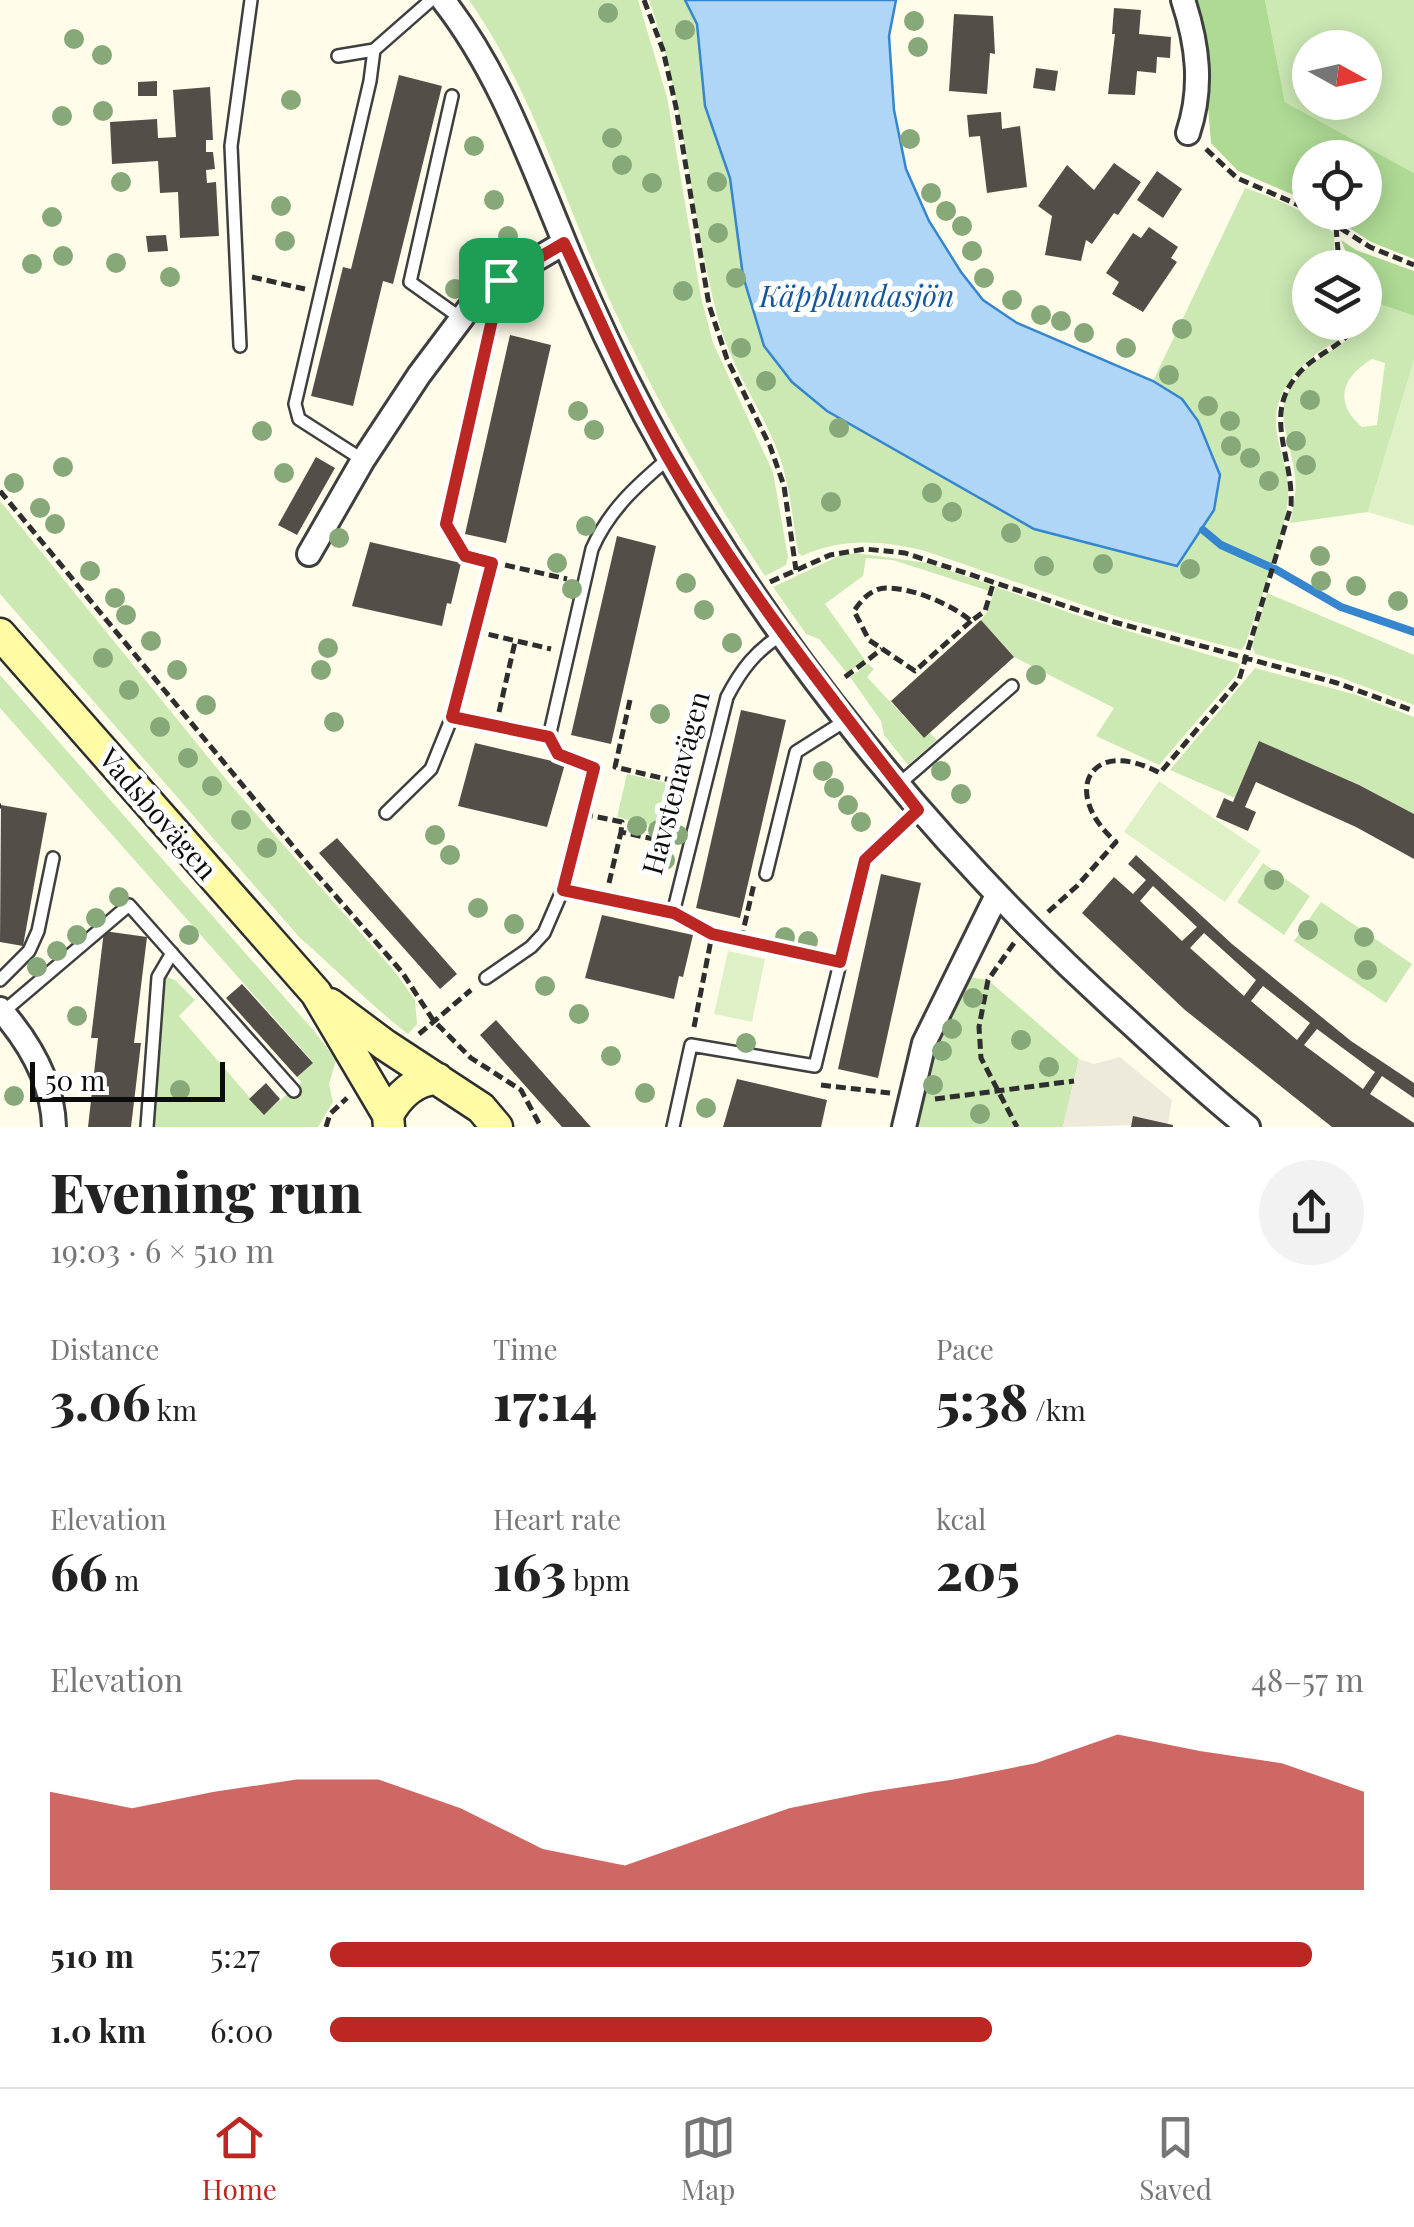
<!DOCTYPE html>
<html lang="en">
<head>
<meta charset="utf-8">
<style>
	:root { --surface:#fff; --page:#f2f2f2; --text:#222; --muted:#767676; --line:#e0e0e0; --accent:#bc2723 }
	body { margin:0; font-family:"Playfair Display",serif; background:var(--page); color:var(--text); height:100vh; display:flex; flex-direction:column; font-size:38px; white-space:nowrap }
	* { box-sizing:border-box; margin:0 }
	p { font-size:32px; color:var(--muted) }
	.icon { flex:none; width:55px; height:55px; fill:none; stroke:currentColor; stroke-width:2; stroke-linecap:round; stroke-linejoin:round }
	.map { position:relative; height:1127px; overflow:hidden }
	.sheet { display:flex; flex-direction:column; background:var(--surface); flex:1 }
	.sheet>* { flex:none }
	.needle { width:65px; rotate:98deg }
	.buttons { position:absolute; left:1292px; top:30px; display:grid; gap:20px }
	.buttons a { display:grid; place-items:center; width:90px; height:90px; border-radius:50%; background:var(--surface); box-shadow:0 5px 25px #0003; font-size:50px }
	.scale { position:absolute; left:30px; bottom:25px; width:195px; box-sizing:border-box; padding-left:10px; border:5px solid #0c0c0c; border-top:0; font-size:28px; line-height:35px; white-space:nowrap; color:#0c0c0c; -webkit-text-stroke:8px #fff; paint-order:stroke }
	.pin { position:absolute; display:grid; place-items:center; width:85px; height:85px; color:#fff; margin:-42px; border-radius:20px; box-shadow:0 5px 15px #0006 }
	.round { display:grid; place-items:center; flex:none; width:105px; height:105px; border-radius:52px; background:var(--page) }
	.overview { display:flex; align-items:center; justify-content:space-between; height:170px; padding:0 50px }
	h1 { font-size:55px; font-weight:800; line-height:75px }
	.stats { display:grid; grid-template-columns:repeat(3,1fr); gap:15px; height:170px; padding:10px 50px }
	.stats div { display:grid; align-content:center }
	.stats b { font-size:50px; font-weight:800 }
	.stats small { font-size:28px; font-weight:400 }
	.stats p { font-size:28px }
	.chart { height:280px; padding:20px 50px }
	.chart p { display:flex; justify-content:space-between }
	.chart svg { width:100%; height:180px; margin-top:10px; fill:var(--accent); opacity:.7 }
	ul { padding:0 50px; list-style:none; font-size:32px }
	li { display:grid; grid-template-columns:160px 120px 1fr; align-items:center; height:75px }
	li i { height:25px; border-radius:12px; background:var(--accent) }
	.dock { display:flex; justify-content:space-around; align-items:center; height:140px; border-top:2px solid var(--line); background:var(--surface); font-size:28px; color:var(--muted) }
	.dock a { display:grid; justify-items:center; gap:5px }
	.dock .current { color:var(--accent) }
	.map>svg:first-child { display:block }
	.green { fill:#cce9b4; fill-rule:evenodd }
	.forest { fill:#aeda94 }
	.pitch { fill:#def0c6 }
	.plaza { fill:#eeeadb }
	.water { fill:#afd6f6; stroke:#3586ce; stroke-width:2.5 }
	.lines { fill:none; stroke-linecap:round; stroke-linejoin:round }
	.stream { stroke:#3586ce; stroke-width:8 }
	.building { fill:#544e48; fill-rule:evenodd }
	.service-casing { stroke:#3f3f3f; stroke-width:16 }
	.minor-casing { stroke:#3f3f3f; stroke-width:28 }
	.secondary-casing { stroke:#2e2e2e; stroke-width:35 }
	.path { stroke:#2e2e2e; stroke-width:5; stroke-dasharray:10 5; stroke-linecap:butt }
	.service { stroke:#fff; stroke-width:11 }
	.minor { stroke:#fff; stroke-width:22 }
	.secondary { stroke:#fffca5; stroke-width:30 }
	.tree { fill:#87a879 }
	.route-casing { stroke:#fff; stroke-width:20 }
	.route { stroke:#bc2723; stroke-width:12 }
	.labels { text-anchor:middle; stroke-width:10; stroke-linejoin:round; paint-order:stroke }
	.street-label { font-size:28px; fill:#0c0c0c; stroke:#fff }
	.water-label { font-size:30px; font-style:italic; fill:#15579e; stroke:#fff }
</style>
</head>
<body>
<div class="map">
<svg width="1414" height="1127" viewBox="0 0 1414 1127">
	<rect width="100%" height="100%" fill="#fffcea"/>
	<path class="green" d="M469,0h169l29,97 34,200 12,46 60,129 15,85 -2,8 -21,11c-62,-93 -118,-191 -163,-293 -43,-96 -72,-196 -133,-283z
		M649,0h36l12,23 8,83 25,72 13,98 21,70 28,36 35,29 207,118 143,37 37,-56 6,-35 -22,-54 -16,-22 -29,-18 92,-193c34,11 61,24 89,45v17l7,17 -31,1v54l44,1c-7,16 -21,19 -34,28 -19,13 -36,33 -42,54 -9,30 13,61 10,92 -4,47 -28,102 -43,148l-4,5 -123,-33 -193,-66c-42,-10 -82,-14 -123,5l-4,-3c-5,-32 -8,-67 -19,-98 -18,-49 -48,-85 -62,-140 -27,-104 -32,-213 -68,-315z
		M1265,0h149v173l-129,-71zM1310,48h55v54h-55z
		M1365,299l49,17v45l-46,151 -78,11c3,-15 7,-31 5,-47 -5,-44 -29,-70 12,-108 16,-14 35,-23 51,-36l4,-9 3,-1zM1372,359l13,4 -8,62 -15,2c-29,-25 -20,-50 10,-68z
		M0,501l229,282 166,189 20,28 2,24 -9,10c-38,-29 -71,-64 -108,-96l-300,-344z
		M856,553l71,10 64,22 -2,6 -96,-31 -27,-2 -3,18 -38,28 40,56 -18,13 -28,-34 -13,-5 -33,-47 66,-31z
		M996,587l92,32 152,45 -4,11 -77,90 -63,-29 18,-28 -100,-51 -33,-37 6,-8z
		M1267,593l147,62v50l-75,-28 -84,-23 -3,-8z
		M868,664l6,5 -7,8 57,61 6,-5 7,7 -29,25 -24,-30 -3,-14 -31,-44z
		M1255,668l102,27 57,22v97l-55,-29 -99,-43 -25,56 -65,-28z
		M0,675l315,357 21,28 -7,24 4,18 -15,25h-166l11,-146 4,-4 8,3 20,20 -16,16 85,98 38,-32 -5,-5 16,-15 -313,-354z
		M627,774l53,12 -11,44 -52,-13z
		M1263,863l47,33 -26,39 -47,-33z
		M1321,902l91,62 -26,39 -92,-62z
		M968,977l20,3 91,79 -16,68h-146l17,-82z"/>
	<path class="forest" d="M1191,0h74l20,102 129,71v86l-43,-17 -45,-29 39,-1v-54h-55v44l-72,-31 -27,-28 -6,-74z
		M1341,240l15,10 58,21v45l-49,-17v-31l-13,-1z"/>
	<path class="pitch" d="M1414,361v165l-46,-14z
		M1159,781l102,70 -36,51 -101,-70z
		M728,951l37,8 -13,63 -38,-8z"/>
	<path class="plaza" d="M1120,1057l52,43 -4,24 -105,3 16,-68 15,5z"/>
	<path class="water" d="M685,0h211l-7,36 5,74 12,59 23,52 32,51 22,28 34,23 136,58 29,18 16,22 22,54 -6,35 -37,56 -143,-37 -207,-118 -35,-29 -28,-36 -21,-70 -13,-98 -25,-72 -8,-82z"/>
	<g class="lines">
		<path class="stream" d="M1203,530l18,15 49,22
			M1275,569l66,38 73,25"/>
	</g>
	<path class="building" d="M1114,8l27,2 -2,24 32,3 -1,21 -13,-1 -1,16 -19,-2 -2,24 -27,-1 7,-60h-3z
		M954,14l39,2 2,38 -5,-1 -3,41 -38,-3z
		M1036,68l22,3 -3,20 -22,-3z
		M399,75l43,11 -49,198 -10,-3 -30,125 -42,-10 32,-129 8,2z
		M157,81v15h-19v-14z
		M210,87l3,53h-7v12h7l2,17 -9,1 1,13 9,-1 3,54 -39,2 -2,-46 -18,1 -2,-32 -46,3 -2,-42 47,-3 1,19 18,-1 -3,-47z
		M1001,112l1,17 18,-3 7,61 -40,6 -7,-57 -11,1 -2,-22z
		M1114,163l27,19 -23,33 -4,-2 -22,31 -6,-4 -5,21 -36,-6 7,-39 -14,-10 29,-41 27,25z
		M1157,171l25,18 -19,29 -26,-18z
		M1149,227l29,20 -7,11 6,4 -34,50 -31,-18 7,-12 -13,-9 27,-40 8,5z
		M166,235l2,16 -20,1 -2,-16z
		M510,335l41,10 -45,198 -41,-9z
		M316,457l19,11 -38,67 -19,-10z
		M617,536l39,10 -45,198 -40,-9z
		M370,542l91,21 -10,41 -4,-1 -5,23 -90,-20z
		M981,620l33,37 -90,81 -33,-37z
		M741,710l45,10 -46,198 -44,-10z
		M1259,741l100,44 55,29v45l-58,-32 -100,-45 -11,25 11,5 -8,19 -32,-14 8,-19 9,4z
		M475,743l90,21 -18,63 -89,-21z
		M1,805l46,8 -24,133 -23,-4z
		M337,838l120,136 -17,15 -121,-136z
		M1136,855l96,89 119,97 63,42v15l-32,-22 -12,18 44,29v4h-82l-147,-117 -103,-97 32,-36 19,17 13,-14 -18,-16zM1153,886l44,41 -15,14 -42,-40zM1204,933l52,47 -12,16 -54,-48zM1263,986l47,37 -13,17 -46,-39zM1317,1029l58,43 -12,17 -59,-44z
		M881,874l40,9 -43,195 -40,-9z
		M602,915l91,20 -10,42 -4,-1 -5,23 -89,-21z
		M104,931l43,6 -13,106h7l-10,84h-43l10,-89h-7z
		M242,984l71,79 -16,14 -71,-79z
		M496,1020l95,107h-29l-82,-92z
		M737,1079l90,21 -6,27h-98z
		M266,1083l14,16 -16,16 -15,-16z
		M1133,1116l40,9v2h-42z"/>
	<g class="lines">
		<defs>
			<path id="service" d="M338,56l36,-6 57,-50
				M452,96l-42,186 52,37
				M240,346l-9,-200 20,-146
				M363,460l-64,-41 -4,-15 75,-323 4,-31
				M445,524l55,-240
				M898,785l114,-99
				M386,813l45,-44 21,-52 97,20 43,-188c17,-39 45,-64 77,-91
				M766,874l30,-122 52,-33
				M486,978l45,-31 13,-14 19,-44 110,24 54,-216c14,-27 29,-47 56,-63
				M0,980l29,-29 9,-20 15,-73
				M3,1012l126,-107 165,186
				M147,1127l11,-150 14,-24
				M673,1127l18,-82 124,21 50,-206 53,-50"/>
			<path id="minor" d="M443,0c54,69 83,149 116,229 25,62 54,126 86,186 121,227 293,435 484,607 39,36 78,72 119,105
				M1183,0c15,45 20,88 5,133
				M309,554l54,-94 56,-85 54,-72 28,-23 63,-37
				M0,1009c29,33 53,73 54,118
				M904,1127l20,-84 73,-148"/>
			<path id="secondary" d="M0,634l316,359 72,122 1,12
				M330,1004l55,41 96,63 16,19
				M388,1115c10,-19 27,-36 50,-36"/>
		</defs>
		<use href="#service" class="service-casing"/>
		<use href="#minor" class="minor-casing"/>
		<use href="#secondary" class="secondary-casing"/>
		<path class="path" d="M644,0l19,50 13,57 33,198 18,54 43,87 14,40 12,84
			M1206,149l31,29 73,32
			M1315,212l55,35 44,18
			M1336,227l2,24 9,17
			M252,277l53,12
			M0,491l306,371 96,110 31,48 38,38 50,32 20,37
			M455,540l10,16 102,23
			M770,582l60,-27 35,-6 40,4 209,69 223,61 77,28
			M971,621l-56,50 -46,-31 -15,-29c7,-11 18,-23 32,-23 27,0 65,16 85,33l14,-10 9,-30
			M474,631l77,18
			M845,677l37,-28
			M630,700l-15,67 72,17
			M456,701l35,-138
			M499,712l16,-70
			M557,751l37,17 -26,104
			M0,806h1
			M583,814l39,8 -1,10 51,11
			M609,883l12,-51
			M1048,912l29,-26 39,-44c-56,-49 -27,-107 44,-69l79,-93 52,-174c3,-53 -33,-95 14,-139 17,-16 41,-23 53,-45
			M689,922l23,12 110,24
			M741,940l13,-56
			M1014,943l-26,37 -9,47 2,31 36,69
			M694,1027l18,-92
			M419,1034l52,-44
			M821,1085l69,8
			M935,1099l139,-18
			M326,1127l4,-13 17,-16"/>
		<use href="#service" class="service"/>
		<use href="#minor" class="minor"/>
		<use href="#secondary" class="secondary"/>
	</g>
	<g class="tree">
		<circle cx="608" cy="13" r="10"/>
		<circle cx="914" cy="21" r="10"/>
		<circle cx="685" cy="30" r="10"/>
		<circle cx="74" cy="39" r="10"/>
		<circle cx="918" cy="47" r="10"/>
		<circle cx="102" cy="55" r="10"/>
		<circle cx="291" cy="100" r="10"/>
		<circle cx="103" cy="111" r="10"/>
		<circle cx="62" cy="116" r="10"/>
		<circle cx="612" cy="138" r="10"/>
		<circle cx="910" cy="139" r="10"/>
		<circle cx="474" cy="146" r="10"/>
		<circle cx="622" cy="165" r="10"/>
		<circle cx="121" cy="182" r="10"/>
		<circle cx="717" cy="182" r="10"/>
		<circle cx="652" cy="183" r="10"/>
		<circle cx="931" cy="193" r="10"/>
		<circle cx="494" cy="200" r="10"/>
		<circle cx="281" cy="206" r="10"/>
		<circle cx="946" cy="211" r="10"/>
		<circle cx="52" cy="217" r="10"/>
		<circle cx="962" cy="226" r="10"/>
		<circle cx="718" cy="233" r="10"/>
		<circle cx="508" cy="236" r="10"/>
		<circle cx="285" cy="241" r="10"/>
		<circle cx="972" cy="251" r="10"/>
		<circle cx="469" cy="253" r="10"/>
		<circle cx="63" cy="256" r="10"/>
		<circle cx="116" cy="263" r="10"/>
		<circle cx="32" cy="264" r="10"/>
		<circle cx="170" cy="277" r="10"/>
		<circle cx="736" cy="278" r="10"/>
		<circle cx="984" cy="278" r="10"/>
		<circle cx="455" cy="289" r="10"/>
		<circle cx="529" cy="290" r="10"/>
		<circle cx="683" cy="291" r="10"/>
		<circle cx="1012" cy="300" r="10"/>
		<circle cx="1041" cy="315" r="10"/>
		<circle cx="1061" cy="321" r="10"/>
		<circle cx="1182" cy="329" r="10"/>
		<circle cx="1084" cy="333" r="10"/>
		<circle cx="741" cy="348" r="10"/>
		<circle cx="1126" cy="348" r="10"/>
		<circle cx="1169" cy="375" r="10"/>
		<circle cx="766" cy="381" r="10"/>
		<circle cx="1310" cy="400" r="10"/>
		<circle cx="1208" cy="406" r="10"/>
		<circle cx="578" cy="411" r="10"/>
		<circle cx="1230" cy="421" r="10"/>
		<circle cx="839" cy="428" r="10"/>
		<circle cx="594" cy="430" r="10"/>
		<circle cx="262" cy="431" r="10"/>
		<circle cx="1296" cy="441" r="10"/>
		<circle cx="1231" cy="446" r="10"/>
		<circle cx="1250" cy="458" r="10"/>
		<circle cx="1306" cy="465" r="10"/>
		<circle cx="63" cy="467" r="10"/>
		<circle cx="284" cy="473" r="10"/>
		<circle cx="1269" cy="481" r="10"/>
		<circle cx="14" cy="483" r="10"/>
		<circle cx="932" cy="493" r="10"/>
		<circle cx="831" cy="502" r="10"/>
		<circle cx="40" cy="508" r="10"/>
		<circle cx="952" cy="512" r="10"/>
		<circle cx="55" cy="524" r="10"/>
		<circle cx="586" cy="526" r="10"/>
		<circle cx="1011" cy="533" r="10"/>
		<circle cx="339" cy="538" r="10"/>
		<circle cx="1320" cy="556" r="10"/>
		<circle cx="557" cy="563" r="10"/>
		<circle cx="1103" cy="564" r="10"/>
		<circle cx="1044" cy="566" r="10"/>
		<circle cx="1190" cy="569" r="10"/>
		<circle cx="90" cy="571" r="10"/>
		<circle cx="1321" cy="581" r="10"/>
		<circle cx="686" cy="583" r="10"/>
		<circle cx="1356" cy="586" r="10"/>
		<circle cx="572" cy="589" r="10"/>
		<circle cx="115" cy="598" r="10"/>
		<circle cx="1398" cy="601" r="10"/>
		<circle cx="704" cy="610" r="10"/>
		<circle cx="126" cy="615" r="10"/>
		<circle cx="151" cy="641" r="10"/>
		<circle cx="732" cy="643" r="10"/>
		<circle cx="328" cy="648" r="10"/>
		<circle cx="103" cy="658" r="10"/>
		<circle cx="177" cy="670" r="10"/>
		<circle cx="321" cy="670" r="10"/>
		<circle cx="1036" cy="675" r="10"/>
		<circle cx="129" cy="690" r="10"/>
		<circle cx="206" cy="705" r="10"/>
		<circle cx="660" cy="714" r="10"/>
		<circle cx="334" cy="722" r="10"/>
		<circle cx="160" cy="727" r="10"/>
		<circle cx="188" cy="758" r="10"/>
		<circle cx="823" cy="771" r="10"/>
		<circle cx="941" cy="771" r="10"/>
		<circle cx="212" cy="786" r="10"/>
		<circle cx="834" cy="788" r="10"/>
		<circle cx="961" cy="794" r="10"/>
		<circle cx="848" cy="805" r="10"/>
		<circle cx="241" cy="820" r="10"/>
		<circle cx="861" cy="822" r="10"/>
		<circle cx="637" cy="826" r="10"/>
		<circle cx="658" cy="830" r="10"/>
		<circle cx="435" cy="835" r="10"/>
		<circle cx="678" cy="835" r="10"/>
		<circle cx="267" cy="848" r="10"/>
		<circle cx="450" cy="855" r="10"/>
		<circle cx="665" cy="860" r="10"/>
		<circle cx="1274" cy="880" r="10"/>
		<circle cx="119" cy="897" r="10"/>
		<circle cx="478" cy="908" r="10"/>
		<circle cx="96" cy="918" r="10"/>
		<circle cx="514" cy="924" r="10"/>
		<circle cx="1308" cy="930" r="10"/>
		<circle cx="77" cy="935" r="10"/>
		<circle cx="189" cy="935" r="10"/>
		<circle cx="785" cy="937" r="10"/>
		<circle cx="1364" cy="937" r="10"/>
		<circle cx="808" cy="941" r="10"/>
		<circle cx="57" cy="951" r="10"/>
		<circle cx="37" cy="967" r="10"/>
		<circle cx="1367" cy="970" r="10"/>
		<circle cx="545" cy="986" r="10"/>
		<circle cx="973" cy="998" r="10"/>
		<circle cx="579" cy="1014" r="10"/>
		<circle cx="77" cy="1016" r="10"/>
		<circle cx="952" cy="1029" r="10"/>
		<circle cx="1021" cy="1040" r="10"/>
		<circle cx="746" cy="1043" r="10"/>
		<circle cx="942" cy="1051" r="10"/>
		<circle cx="611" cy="1056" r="10"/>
		<circle cx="1049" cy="1067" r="10"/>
		<circle cx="933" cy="1085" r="10"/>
		<circle cx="180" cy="1090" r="10"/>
		<circle cx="645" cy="1093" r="10"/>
		<circle cx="14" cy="1096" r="10"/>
		<circle cx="706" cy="1108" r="10"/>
		<circle cx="980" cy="1114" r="10"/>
	</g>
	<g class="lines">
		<defs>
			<path id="route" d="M564,243c34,72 64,145 103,213 72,126 162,239 251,354l-53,50 -25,102 -128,-28 -38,-21 -111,-23 31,-122 -36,-14 -9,-17 -97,-20 40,-154 -27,-7 -19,-32 55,-244z"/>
		</defs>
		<use href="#route" class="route-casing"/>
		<use href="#route" class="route"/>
	</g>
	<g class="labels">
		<g class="street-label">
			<text transform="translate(676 783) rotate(-75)" y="10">Havstenavägen</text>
			<text transform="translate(158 814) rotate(49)" y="10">Vadsbovägen</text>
		</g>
		<g class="water-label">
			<text x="857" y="307">Käpplundasjön</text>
		</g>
	</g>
</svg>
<div class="buttons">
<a><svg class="needle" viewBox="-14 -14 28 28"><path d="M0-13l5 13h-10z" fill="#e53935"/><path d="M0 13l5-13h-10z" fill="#767676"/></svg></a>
<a><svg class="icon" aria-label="locate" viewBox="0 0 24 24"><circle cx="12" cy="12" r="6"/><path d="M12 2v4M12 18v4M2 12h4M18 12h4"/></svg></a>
<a><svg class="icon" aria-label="layers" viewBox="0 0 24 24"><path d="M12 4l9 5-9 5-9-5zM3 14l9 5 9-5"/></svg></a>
</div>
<div class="scale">50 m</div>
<div class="pin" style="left:501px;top:280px;background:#1e9e55"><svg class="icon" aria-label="arrive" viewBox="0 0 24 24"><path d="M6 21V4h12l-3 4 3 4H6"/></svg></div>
</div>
<section class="sheet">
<div class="overview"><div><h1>Evening run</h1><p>19:03 · 6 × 510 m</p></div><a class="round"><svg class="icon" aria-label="share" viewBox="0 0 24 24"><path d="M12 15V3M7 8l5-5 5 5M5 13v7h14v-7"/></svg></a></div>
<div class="stats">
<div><p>Distance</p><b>3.06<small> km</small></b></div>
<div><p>Time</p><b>17:14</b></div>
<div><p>Pace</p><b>5:38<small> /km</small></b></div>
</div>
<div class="stats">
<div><p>Elevation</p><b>66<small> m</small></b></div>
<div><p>Heart rate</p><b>163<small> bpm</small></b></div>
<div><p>kcal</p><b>205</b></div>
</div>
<div class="chart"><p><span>Elevation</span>48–57 m</p>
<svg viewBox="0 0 160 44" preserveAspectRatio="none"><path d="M0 44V20L10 24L20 20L30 17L40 17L50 24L60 34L70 38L80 31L90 24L100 20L110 17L120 13L130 6L140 10L150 13L160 20V44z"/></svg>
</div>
<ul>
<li><b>510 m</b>5:27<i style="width:95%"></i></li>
<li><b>1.0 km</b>6:00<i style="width:64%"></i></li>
</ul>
</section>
<nav class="dock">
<a class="current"><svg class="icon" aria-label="home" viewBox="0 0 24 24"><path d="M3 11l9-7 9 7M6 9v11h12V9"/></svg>Home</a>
<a><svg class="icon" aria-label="map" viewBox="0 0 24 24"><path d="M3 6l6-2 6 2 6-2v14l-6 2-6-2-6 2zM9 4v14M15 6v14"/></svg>Map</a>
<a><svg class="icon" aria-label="saved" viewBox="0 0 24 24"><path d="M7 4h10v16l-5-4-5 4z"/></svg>Saved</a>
</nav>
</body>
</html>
